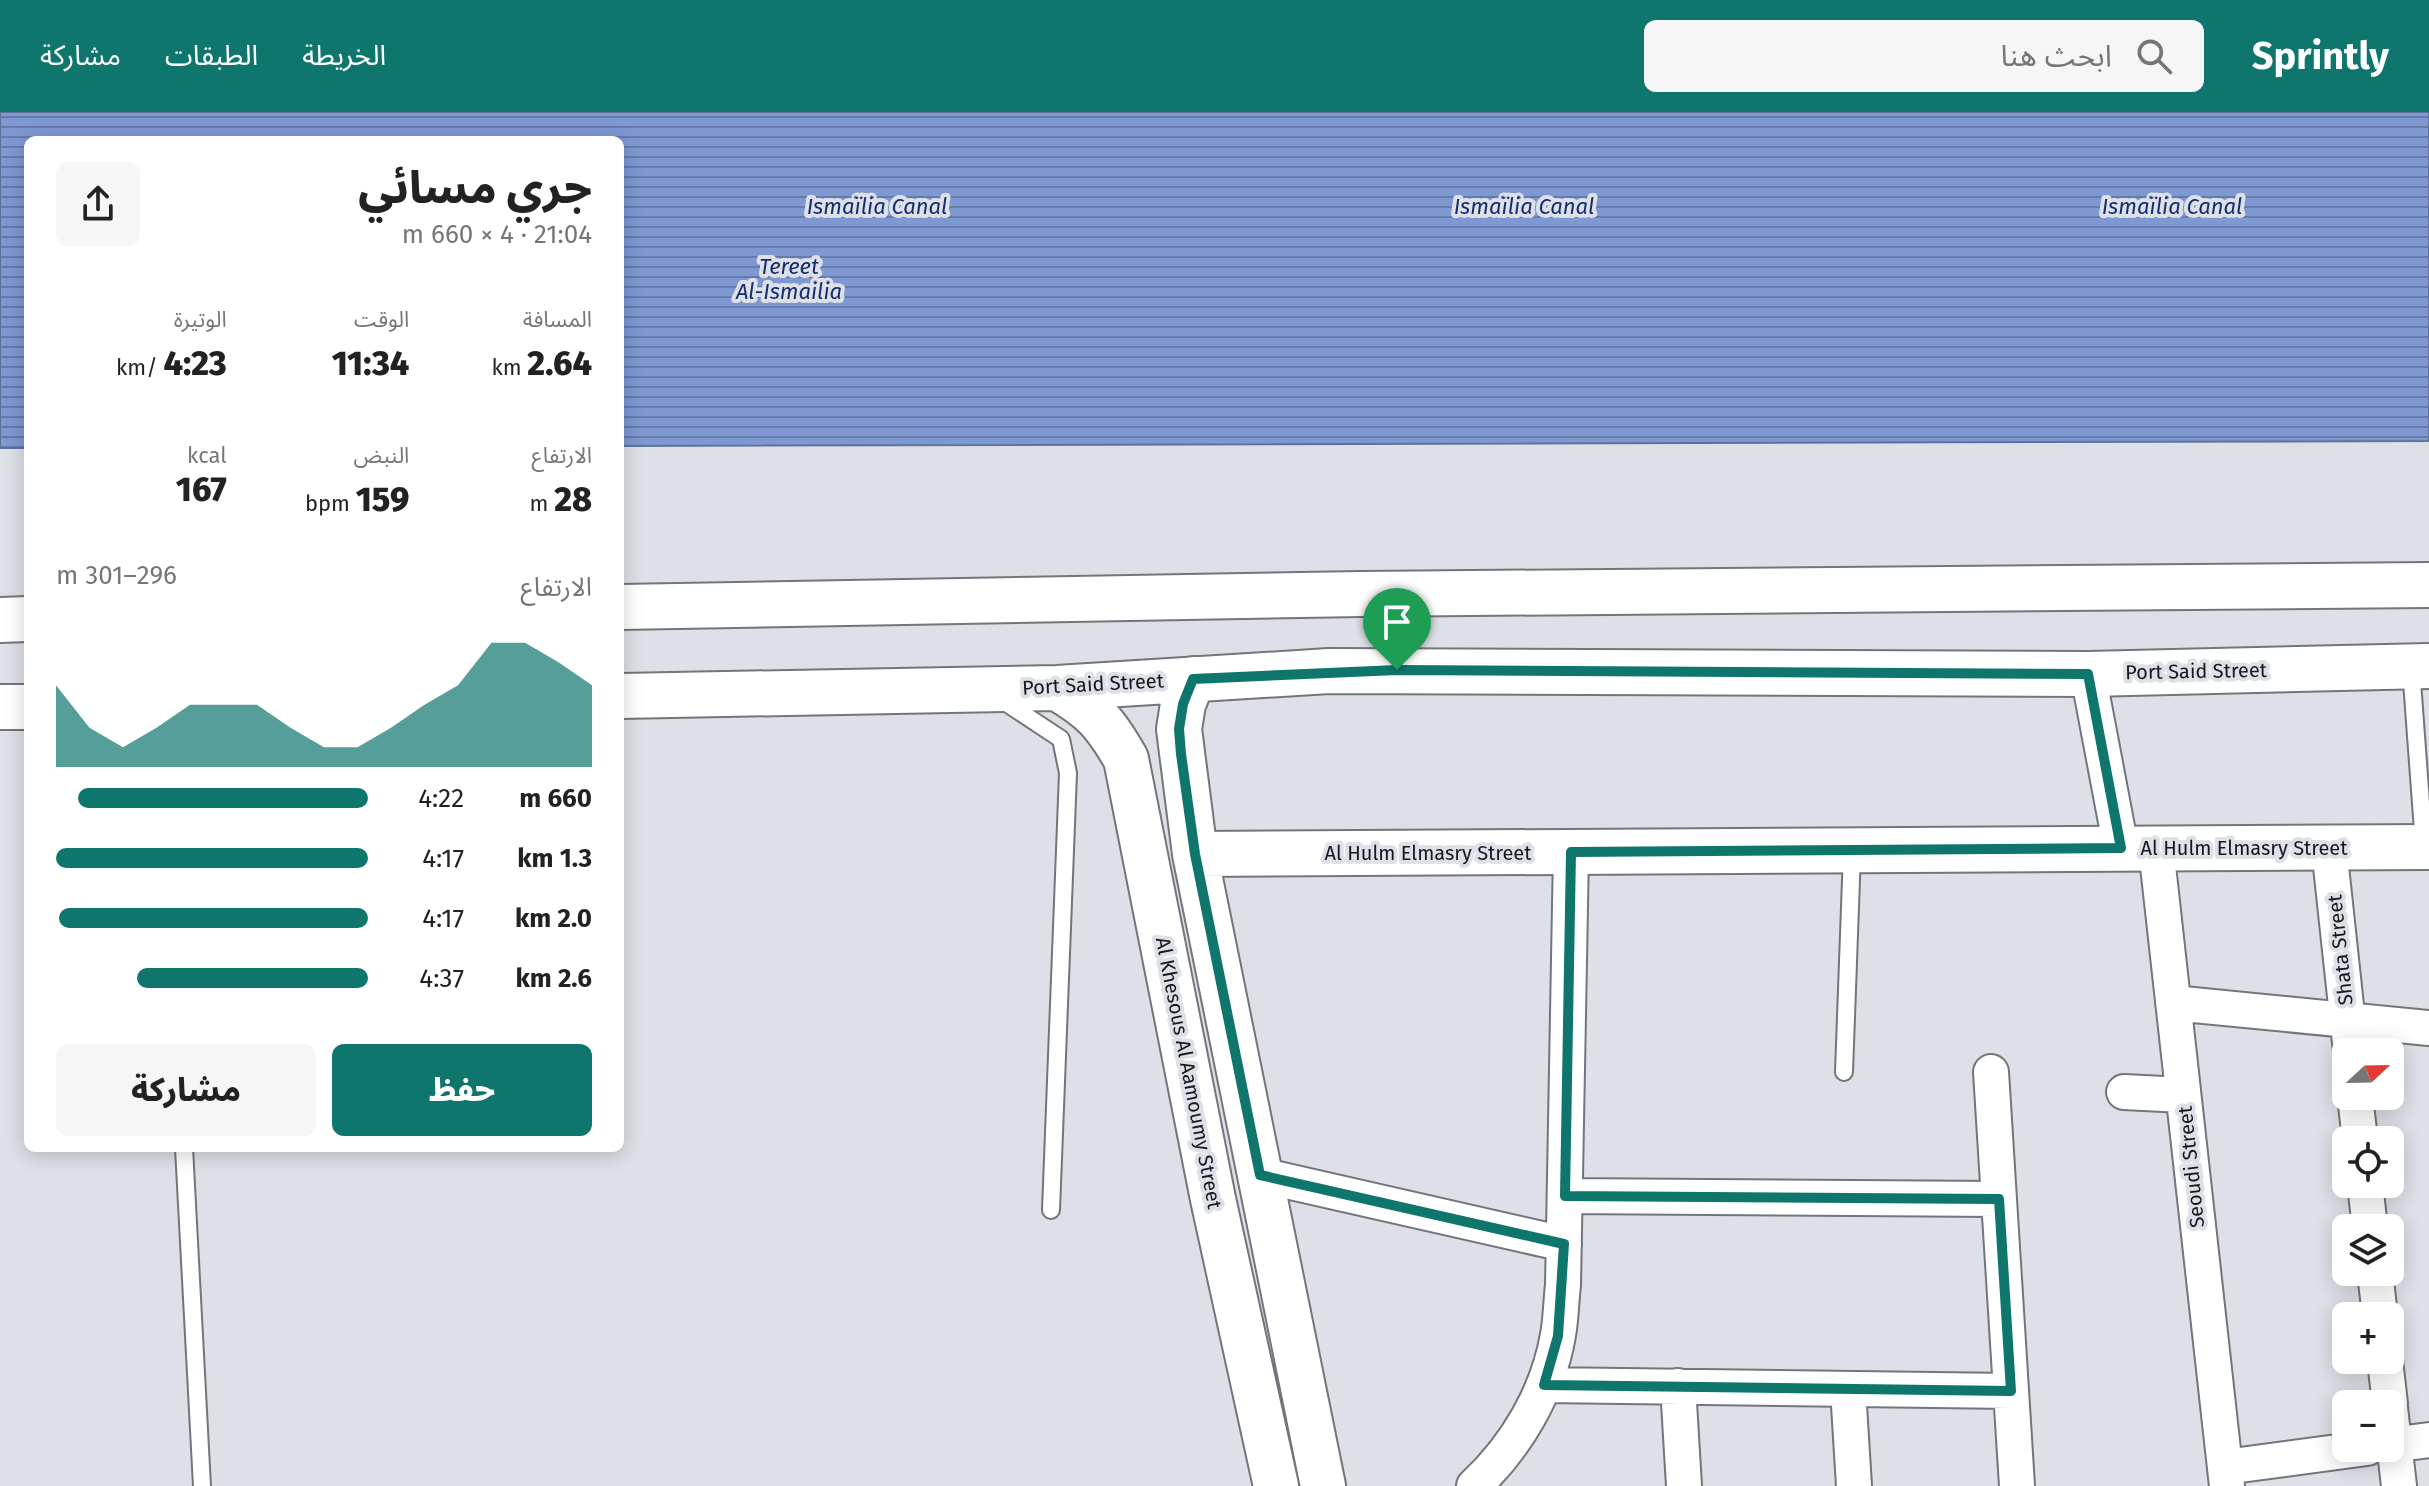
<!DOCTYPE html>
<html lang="ar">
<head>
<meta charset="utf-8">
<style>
	:root { --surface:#fff; --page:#f6f6f6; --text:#222; --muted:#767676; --accent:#0f766e }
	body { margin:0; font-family:"Fira Sans","Noto Sans Arabic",sans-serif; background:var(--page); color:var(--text); direction:rtl; height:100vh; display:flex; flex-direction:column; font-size:30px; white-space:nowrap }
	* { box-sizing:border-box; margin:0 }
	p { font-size:26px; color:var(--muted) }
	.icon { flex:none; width:44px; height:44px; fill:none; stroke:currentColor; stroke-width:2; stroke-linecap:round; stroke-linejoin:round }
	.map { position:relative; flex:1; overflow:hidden; direction:ltr }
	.details { position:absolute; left:24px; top:24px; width:600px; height:1016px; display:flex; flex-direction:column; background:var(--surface); border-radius:12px; box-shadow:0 4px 20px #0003; direction:rtl }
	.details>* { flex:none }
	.needle { width:52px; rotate:68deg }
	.fabs { position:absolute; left:2332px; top:926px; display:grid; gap:16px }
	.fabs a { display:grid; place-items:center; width:72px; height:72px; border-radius:12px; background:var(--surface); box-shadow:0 4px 20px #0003; font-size:40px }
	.pin { position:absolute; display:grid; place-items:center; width:68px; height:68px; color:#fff; margin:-82px -34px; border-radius:50% 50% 50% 0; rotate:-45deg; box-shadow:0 0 8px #0007 }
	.pin .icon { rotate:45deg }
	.round { display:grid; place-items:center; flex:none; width:84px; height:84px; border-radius:12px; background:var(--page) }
	.head { display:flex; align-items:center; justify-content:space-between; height:136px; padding:0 32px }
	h1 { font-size:44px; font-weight:800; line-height:60px }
	.figures { display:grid; grid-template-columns:repeat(3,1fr); gap:12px; height:136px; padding:8px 32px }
	.figures div { display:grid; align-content:center }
	.figures b { font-size:34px; font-weight:800 }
	.figures small { font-size:22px; font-weight:400 }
	.figures p { font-size:22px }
	.chart { height:224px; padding:16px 32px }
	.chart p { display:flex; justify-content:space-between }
	.chart svg { width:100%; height:144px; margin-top:8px; fill:var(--accent); opacity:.7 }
	.action { display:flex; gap:16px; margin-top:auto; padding:16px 32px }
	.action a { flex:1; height:92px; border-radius:12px; background:var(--accent); color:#fff; font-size:32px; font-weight:800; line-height:92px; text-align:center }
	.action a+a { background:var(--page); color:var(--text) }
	ul { padding:0 32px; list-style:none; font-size:26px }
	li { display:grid; grid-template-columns:128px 96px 1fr; align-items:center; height:60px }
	li i { height:20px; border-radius:10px; background:var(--accent) }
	header { display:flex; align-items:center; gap:48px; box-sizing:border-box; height:112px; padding:0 40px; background:var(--accent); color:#fff }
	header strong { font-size:38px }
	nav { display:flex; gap:44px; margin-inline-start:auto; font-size:28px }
	.search { width:560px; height:72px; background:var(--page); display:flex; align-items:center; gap:20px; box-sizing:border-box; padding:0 28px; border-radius:12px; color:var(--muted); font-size:30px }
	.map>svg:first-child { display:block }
	.water { fill:url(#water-rules); stroke:#5f719b; stroke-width:2 }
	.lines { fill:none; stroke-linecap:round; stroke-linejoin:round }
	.lane-casing { stroke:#72757b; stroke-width:20 }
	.street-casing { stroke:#72757b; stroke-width:38 }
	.secondary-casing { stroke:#72757b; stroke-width:48 }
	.lane { stroke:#fff; stroke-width:16 }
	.street { stroke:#fff; stroke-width:34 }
	.secondary { stroke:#fff; stroke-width:44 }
	.route-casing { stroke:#fff; stroke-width:16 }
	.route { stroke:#0f766e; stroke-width:10 }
	.labels { text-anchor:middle; stroke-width:8; stroke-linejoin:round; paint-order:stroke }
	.street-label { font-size:20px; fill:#16171a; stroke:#dde0e7 }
	.water-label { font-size:22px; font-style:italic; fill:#152d70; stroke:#dde0e7 }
</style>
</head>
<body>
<header>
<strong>Sprintly</strong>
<div class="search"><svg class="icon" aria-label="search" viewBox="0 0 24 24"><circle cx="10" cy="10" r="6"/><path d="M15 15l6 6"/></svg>ابحث هنا</div>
<nav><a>الخريطة</a><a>الطبقات</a><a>مشاركة</a></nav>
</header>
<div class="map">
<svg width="2429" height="1374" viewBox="0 0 2429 1374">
	<defs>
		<pattern id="water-rules" width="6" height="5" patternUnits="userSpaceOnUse" patternTransform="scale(2)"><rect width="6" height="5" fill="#7e98d2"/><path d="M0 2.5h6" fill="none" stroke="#667baa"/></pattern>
	</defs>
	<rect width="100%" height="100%" fill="#dde0e7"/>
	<path class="water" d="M0,0h2429v329l-1809,5v-306h-592v308h-28z"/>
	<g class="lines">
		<defs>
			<path id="lane" d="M2411,556l13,176
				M1002,588l59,39 7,34 -17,437
				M1844,960l8,-220
				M184,1036l18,338"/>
			<path id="street" d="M2088,562l33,174
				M2156,736l71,638
				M2329,736l22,204
				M2173,891l256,25
				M1991,960l26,414
				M2124,980l59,3
				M2355,984l5,44
				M1260,1063l304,69
				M2365,1072l5,44
				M1565,1084l434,3
				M2375,1160l5,44
				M2385,1248l5,44
				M1544,1273l467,6
				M1678,1274l6,100
				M1848,1277l6,97
				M2390,1296l9,78
				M2390,1333l39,-5
				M2225,1355l142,-19
				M1474,1374c42,-39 74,-93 84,-151 3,-16 3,-33 5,-50l8,-433"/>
			<path id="secondary" d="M620,495l741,-13 1068,-9
				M0,508l28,-1
				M1193,567l-10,25 -4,25 16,125 128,632
				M1057,576c36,21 48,34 69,71l87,440 63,287
				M620,584l437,-8 272,-17 759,3 341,-8
				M0,595h28
				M1195,742l1234,-7"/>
		</defs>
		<use href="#lane" class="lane-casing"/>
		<use href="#street" class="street-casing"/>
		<use href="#secondary" class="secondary-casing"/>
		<use href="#lane" class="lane"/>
		<use href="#street" class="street"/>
		<use href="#secondary" class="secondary"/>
	</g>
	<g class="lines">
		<defs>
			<path id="route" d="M1397,558l691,4 33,174 -550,4 -6,344 434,3 12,192 -467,-6 14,-49 6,-92 -304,-69 -65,-321 -14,-100 -2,-25 4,-25 10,-25z"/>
		</defs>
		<use href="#route" class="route-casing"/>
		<use href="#route" class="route"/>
	</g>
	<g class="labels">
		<g class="street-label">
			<text transform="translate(2196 559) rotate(-1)" y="7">Port Said Street</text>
			<text transform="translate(1093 572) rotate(-3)" y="7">Port Said Street</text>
			<text x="2244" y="743">Al Hulm Elmasry Street</text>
			<text x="1428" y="748">Al Hulm Elmasry Street</text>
			<text transform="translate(2340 838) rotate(-96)" y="7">Shata Street</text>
			<text transform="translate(1189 961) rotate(79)" y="7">Al Khesous Al Aamoumy Street</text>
			<text transform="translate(2191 1055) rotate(-96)" y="7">Seoudi Street</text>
		</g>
		<g class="water-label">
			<text x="877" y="102">Ismaïlia Canal</text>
			<text x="1524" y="102">Ismaïlia Canal</text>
			<text x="2172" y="102">Ismaïlia Canal</text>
			<text x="789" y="162">Tereet<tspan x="789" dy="25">Al-Ismailia</tspan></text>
		</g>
	</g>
</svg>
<div class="fabs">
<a><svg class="needle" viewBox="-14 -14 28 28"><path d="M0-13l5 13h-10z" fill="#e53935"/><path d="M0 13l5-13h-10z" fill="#767676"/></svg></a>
<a><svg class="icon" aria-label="locate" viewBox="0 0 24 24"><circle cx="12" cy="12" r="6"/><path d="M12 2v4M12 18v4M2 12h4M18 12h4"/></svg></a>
<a><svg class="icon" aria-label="layers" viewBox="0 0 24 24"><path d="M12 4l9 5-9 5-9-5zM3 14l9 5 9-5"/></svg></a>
<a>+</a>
<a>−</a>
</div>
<div class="pin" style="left:1397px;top:558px;background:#1e9e55"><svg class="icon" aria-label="arrive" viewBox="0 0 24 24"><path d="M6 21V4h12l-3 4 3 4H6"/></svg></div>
<section class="details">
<div class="head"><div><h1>جري مسائي</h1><p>21:04 · 4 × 660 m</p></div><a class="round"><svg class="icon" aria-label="share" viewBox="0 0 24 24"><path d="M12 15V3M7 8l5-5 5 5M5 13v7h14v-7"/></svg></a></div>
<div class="figures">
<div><p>المسافة</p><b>2.64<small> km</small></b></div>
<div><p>الوقت</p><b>11:34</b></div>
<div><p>الوتيرة</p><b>4:23<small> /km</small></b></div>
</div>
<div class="figures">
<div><p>الارتفاع</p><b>28<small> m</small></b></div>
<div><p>النبض</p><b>159<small> bpm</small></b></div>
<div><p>kcal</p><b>167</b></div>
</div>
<div class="chart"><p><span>الارتفاع</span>296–301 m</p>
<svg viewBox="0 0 160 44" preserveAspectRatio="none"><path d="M0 44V19L10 32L20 38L30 32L40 25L50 25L60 25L70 32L80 38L90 38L100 32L110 25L120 19L130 6L140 6L150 12L160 19V44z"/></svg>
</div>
<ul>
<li><b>660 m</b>4:22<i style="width:93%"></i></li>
<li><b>1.3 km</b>4:17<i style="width:100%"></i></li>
<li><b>2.0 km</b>4:17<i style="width:99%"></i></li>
<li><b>2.6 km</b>4:37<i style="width:74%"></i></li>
</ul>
<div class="action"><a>حفظ</a><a>مشاركة</a></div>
</section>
</div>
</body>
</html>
